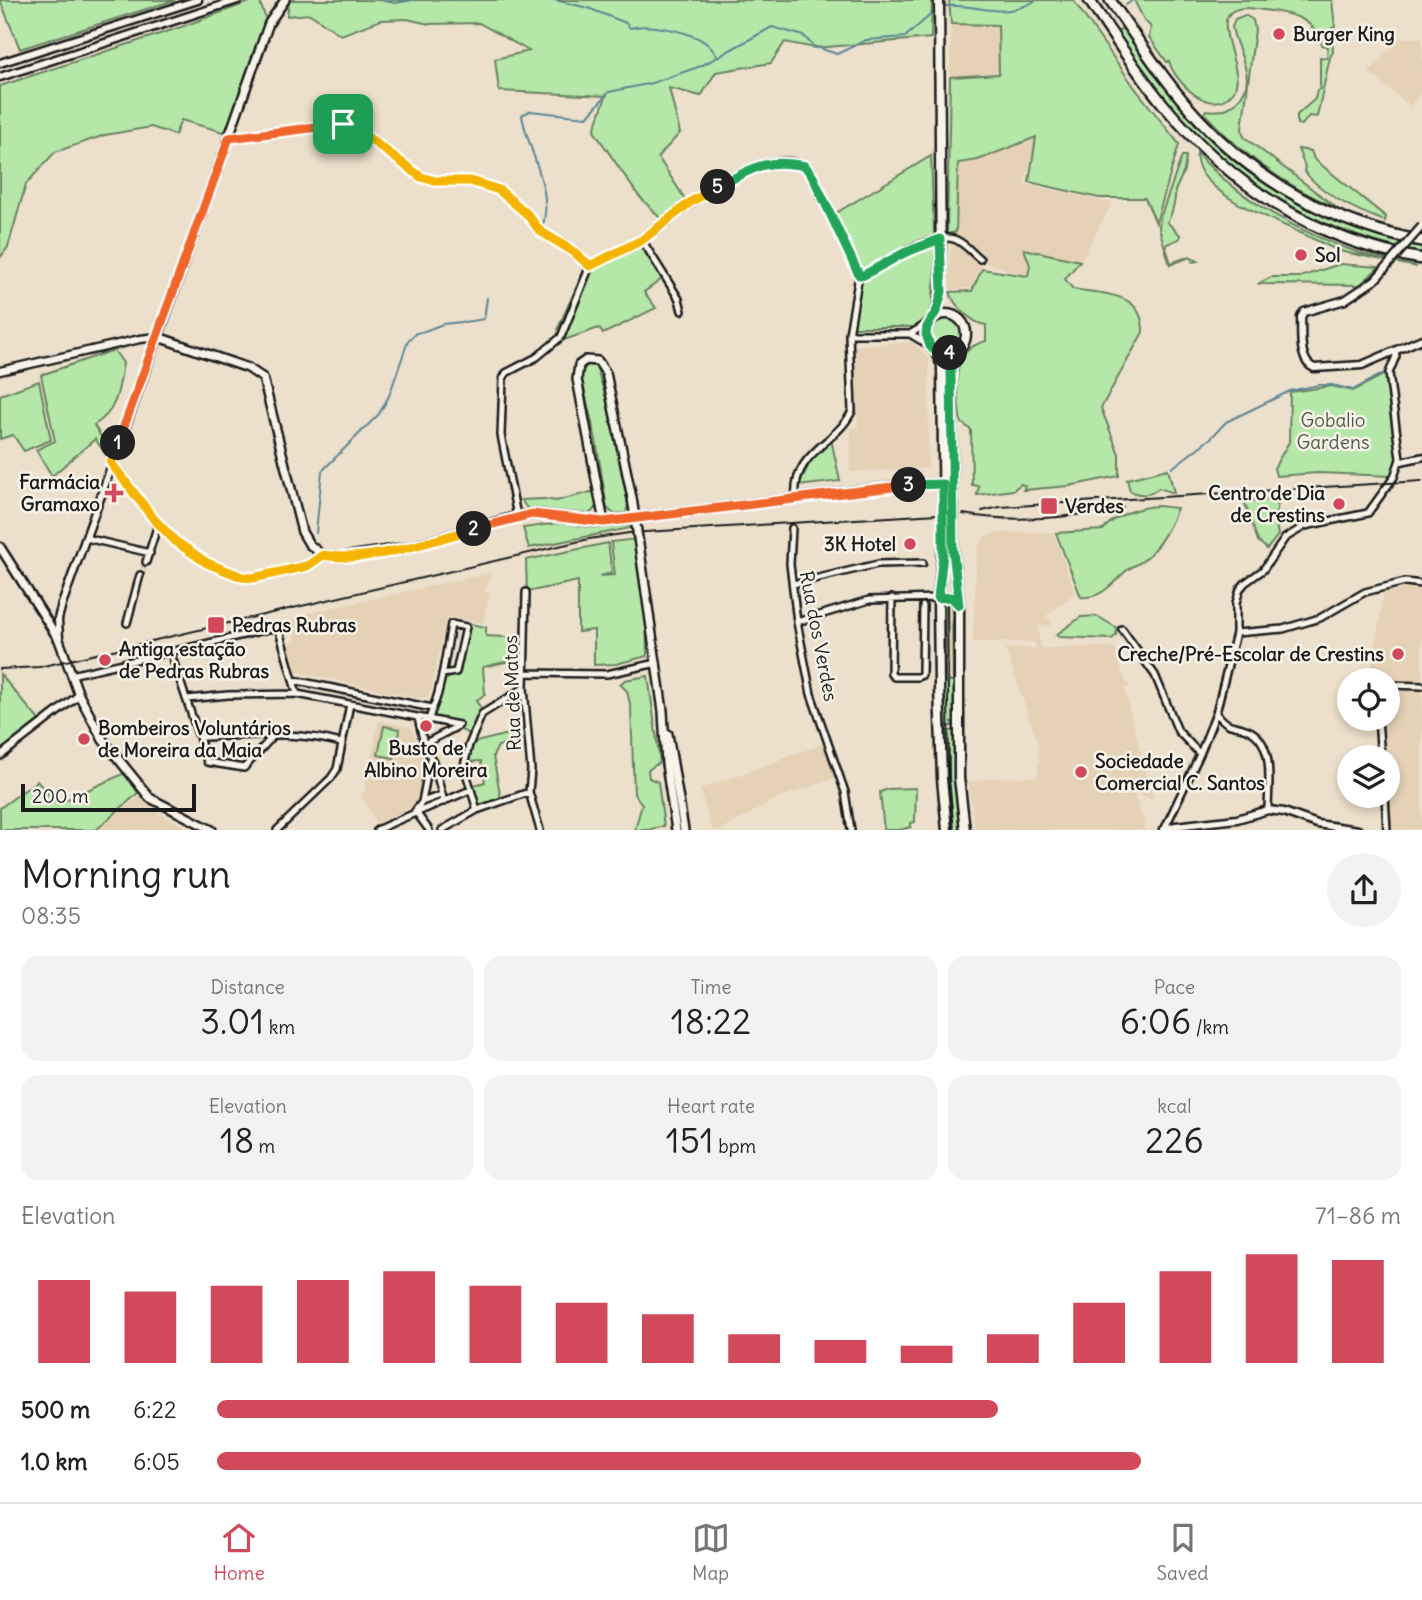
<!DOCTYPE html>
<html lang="en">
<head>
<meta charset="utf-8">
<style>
	:root { --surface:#fff; --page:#f2f2f2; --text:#222; --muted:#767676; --line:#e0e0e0; --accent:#d1495b }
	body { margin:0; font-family:Delius,sans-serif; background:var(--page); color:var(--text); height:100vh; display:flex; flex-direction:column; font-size:26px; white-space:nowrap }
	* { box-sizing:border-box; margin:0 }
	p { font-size:23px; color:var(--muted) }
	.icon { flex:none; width:38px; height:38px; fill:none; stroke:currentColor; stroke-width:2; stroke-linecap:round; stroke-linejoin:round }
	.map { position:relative; height:830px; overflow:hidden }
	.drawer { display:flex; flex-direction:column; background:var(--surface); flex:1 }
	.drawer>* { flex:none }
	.controls { position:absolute; left:1337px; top:668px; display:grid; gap:14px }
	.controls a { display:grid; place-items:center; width:63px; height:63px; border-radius:50%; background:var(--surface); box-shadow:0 4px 10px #0003; font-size:35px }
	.scale { position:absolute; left:21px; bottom:18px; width:175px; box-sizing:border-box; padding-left:7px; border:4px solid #1c1c1c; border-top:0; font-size:19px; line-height:24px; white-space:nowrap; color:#1c1c1c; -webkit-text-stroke:5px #f7f3e8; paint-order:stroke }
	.pin { position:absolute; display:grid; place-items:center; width:60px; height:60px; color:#fff; margin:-30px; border-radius:14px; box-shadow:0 4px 10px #0006 }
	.km { position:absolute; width:35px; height:35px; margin:-18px; border-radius:50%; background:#222; color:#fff; font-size:19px; line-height:35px; text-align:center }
	.round { display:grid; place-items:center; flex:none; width:74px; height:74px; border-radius:37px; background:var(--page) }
	.summary { display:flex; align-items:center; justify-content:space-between; height:119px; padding:0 21px }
	h1 { font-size:38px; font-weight:600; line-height:52px }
	.figures { display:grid; grid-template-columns:repeat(3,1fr); gap:10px; height:119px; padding:7px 21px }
	.figures div { display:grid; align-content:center; border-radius:18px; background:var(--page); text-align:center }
	.figures b { font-size:35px; font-weight:600 }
	.figures small { font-size:19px; font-weight:400 }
	.figures p { font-size:19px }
	.chart { height:196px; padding:14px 21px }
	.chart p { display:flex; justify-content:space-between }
	.chart svg { width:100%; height:126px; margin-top:7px; stroke:var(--accent); stroke-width:6 }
	ul { padding:0 21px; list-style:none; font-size:23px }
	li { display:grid; grid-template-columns:112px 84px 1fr; align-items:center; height:52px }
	li i { height:18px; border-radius:9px; background:var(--accent) }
	.tabs { display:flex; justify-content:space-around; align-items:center; height:98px; border-top:2px solid var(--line); background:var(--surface); font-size:19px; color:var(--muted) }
	.tabs a { display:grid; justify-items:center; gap:4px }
	.tabs .active { color:var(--accent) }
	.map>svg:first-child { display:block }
	.built { fill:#e4d1b6 }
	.green { fill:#b5e7a8; stroke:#688262; stroke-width:2; fill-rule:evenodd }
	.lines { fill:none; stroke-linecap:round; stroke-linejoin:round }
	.stream { stroke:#5c8697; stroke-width:2 }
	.minor-tunnel { stroke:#c2b8a8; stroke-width:5; stroke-dasharray:5 2.5; stroke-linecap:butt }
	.minor-casing { stroke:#1c1c1c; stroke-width:10 }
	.tertiary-casing { stroke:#1c1c1c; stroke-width:11 }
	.secondary-casing { stroke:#1c1c1c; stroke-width:12 }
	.primary-casing { stroke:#1c1c1c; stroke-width:13 }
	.motorway-casing { stroke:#1c1c1c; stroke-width:14 }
	.minor { stroke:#f7f3e8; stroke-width:5 }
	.tertiary { stroke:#f7f3e8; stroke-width:6 }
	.secondary { stroke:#f7f3e8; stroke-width:7 }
	.primary { stroke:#f7f3e8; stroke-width:8 }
	.motorway { stroke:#f7f3e8; stroke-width:9 }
	.tram { stroke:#1c1c1c; stroke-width:2 }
	.tertiary-bridge-casing { stroke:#1c1c1c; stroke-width:11; stroke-linecap:butt }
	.secondary-bridge-casing { stroke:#1c1c1c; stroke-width:12; stroke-linecap:butt }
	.tertiary-bridge { stroke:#f7f3e8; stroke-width:6 }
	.secondary-bridge { stroke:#f7f3e8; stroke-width:7 }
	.split-1-casing { stroke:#fff; stroke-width:14 }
	.split-2-casing { stroke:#fff; stroke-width:14 }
	.split-3-casing { stroke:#fff; stroke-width:14 }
	.split-4-casing { stroke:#fff; stroke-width:14 }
	.split-5-casing { stroke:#fff; stroke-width:14 }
	.split-6-casing { stroke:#fff; stroke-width:14 }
	.split-1 { stroke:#f0652b; stroke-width:9 }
	.split-2 { stroke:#f5b400; stroke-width:9 }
	.split-3 { stroke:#f0652b; stroke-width:9 }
	.split-4 { stroke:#22a559; stroke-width:9 }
	.split-5 { stroke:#22a559; stroke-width:9 }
	.split-6 { stroke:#f5b400; stroke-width:9 }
	.poi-dot { fill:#d1495b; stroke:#f7f3e8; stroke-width:2.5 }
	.labels { text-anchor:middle; stroke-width:5; stroke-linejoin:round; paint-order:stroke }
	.poi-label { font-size:19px; font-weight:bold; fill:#1c1c1c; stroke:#f7f3e8; text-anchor:start }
	.park-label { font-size:19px; fill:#4a5946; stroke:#f7f3e8 }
	.street-label { font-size:19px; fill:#1c1c1c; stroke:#f7f3e8 }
</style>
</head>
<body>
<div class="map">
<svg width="1422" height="830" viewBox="0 0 1422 830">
	<rect width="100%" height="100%" fill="#ecdfcb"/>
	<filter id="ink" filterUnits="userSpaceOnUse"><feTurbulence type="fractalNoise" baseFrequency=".0143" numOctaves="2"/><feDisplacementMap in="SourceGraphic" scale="14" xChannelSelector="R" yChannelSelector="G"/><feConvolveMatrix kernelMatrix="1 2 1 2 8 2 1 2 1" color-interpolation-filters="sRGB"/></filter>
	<g filter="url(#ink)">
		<path class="built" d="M951,24l47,1 1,50 -49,2z
			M1400,38h22v52l-12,16 -41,-34z
			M1037,137l-13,47 82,18h7l-33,59 -55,-12 7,19 -4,8 -44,-14 -13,25 -23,3 3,-45 5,-13 2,-69 20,-3z
			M912,342l17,17 -1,109 -78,4 1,-43 7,-2 -5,-81z
			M1053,532l22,61 -29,23 6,6 -2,4h-13l4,22 74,-1 7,26 7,13 -5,2 29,111 -20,-7 13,38h-171l-7,-48 29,-4 40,-1 2,-17 -1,-17 -33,-95 31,1 -1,-7h-62l4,-94 9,-12 12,-3z
			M491,573l-6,19 4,1 -6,30 -36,-6 -17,77 -2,3 -10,1 -124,-27 -7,-28 9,-3 -4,-20 12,-6z
			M1406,586l16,1v242l-39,1 -3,-34h8v-38h-11l-3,-39h14v-38h-18v-2l14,-87z
			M945,603h7l1,78h-7z
			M379,721l32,6 14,37 -9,40 -39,21 -16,-31 4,-3z
			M826,743l10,34 -60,22 -55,31h-9l-12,-41z
			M140,796l20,18 31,16h-94z"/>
		<path class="green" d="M0,0h175l-155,49z
			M255,0h4l8,22 -39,108 -5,2 -42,-12 -6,15 -24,-8 -46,8 -50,17 -29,32 -18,63 -8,11v-172l181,-59z
			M292,0h640l-1,38 -116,10 -30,-6 -14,21 -55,9 -15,24 -32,-8 11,45 -22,24 27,42 -24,20 -23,-24 -44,-64 12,-35 -107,-5 -4,-32 34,-8 -50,-28 -50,1 -22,-5 -26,1 -40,15 -31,-21 -23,2 2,-14z
			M949,0h124l62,88 44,56 -23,79 -11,-25h-46l-70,-16 7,-45 -58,23 -20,3 -2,69 -9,2 3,-157 49,-3 -1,-49 -47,-1z
			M1134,0h198l3,27 -3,1 1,24 -3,5 -13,60 -8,-1 -7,9 -5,-1v-9l18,-16 2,-9 3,-1v-32l7,1 1,-11 -6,-2c-9,-34 -45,-33 -74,-37 -50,-1 2,62 -15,84 -22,28 -59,-11 -64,-31l-2,1 -18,-25 2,-10 -7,-7z
			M1245,15l8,5 2,10 -13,99 2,8 93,71c-50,-21 -96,-54 -133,-95l2,-3c12,2 23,0 31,-9 23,-22 -1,-49 -5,-74l3,-8z
			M1123,28c24,34 47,68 75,99 60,64 138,103 224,119v7c-91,-18 -171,-59 -234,-128 -26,-28 -48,-61 -71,-93z
			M1298,149l13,2 3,8 72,58 -1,4c-28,-10 -62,-26 -81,-50l1,-4z
			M1197,153c41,46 104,81 163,100 19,6 39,9 57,14l-78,-16 -100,-47c-17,-10 -46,-29 -42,-51z
			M931,156l3,79 -73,36 -30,-55z
			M1182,156h4l-2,15 -9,20c1,7 -3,25 -8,31l14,14 -2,3 -14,6 6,18 19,-7 8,5 -5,1 -3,-5 -20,8 -11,-37 1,-10z
			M642,246l20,33 -18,13 12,16 -53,26 -4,-6 -38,13 -3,-13 26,-58z
			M927,246l11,4 -5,46 1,14 -18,17h-64l7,-49z
			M1024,249l56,12 -15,18 8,10c31,6 70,2 70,43l-42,76 18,46v22l-50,10 -46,4 2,-4 -4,-2 -8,6 -36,5 2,-9 -7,-1 -1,-55 -9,-7 -2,-5c-2,-30 -13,-67 26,-77v-16c-13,-1 -33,-20 -36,-33l22,-1 10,-22 46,7 2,-11z
			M1340,264l39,3 -19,18 -102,-1 13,-7h29z
			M930 333a16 16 0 1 1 32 0a16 16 0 1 1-32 0Z
			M114,350l9,13c-4,25 -5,48 -29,62l17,28 -2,6 -14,-20 -43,37 -16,-26 19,-9 -14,-66z
			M587,365l9,1 11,35 21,103 -2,9 -12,1 -7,-6 -11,-68 -14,-60v-8z
			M1383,375l5,3 9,76 -5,22 -74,-3 -42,3 -2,-8 15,-26 1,-50 42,-6 21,5z
			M39,381l12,59 -27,11 -11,-16 -13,4v-44z
			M831,439l9,42 -42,5 18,-35z
			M1168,469l6,24 -15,-5c-10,8 -17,8 -29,3l-3,-12z
			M595,491l2,16 -8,7 -62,-6 -6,-8 23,-1 12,2z
			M1279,499l-4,18 3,18 -11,14 -9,-8 -14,-40z
			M1158,506l19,2c-6,18 -18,38 -32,51 -6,5 -13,7 -19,12 -14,12 -24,28 -45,26l-25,-64 47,-3c11,-15 37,-23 55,-24z
			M558,523l42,5 34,-3 1,2 -106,21 -6,-20z
			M636,539l10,73 1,44 -31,8 -22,1v-35l-16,2v-51l-51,11 -1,-32 82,-17 4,30 -12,3 15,-1 -4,-33z
			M950,599l6,5 -1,118h-3l1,4h-9l-2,-41v-81zM952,603l1,78h-7l-1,-77z
			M1097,616l20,12 -1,7 -4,4 -53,-2 -3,-2 25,-18z
			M470,624l16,3v9l35,2 2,20 -40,9 2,27 -9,7 7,10 -14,23 -35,-17 7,-35 19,-10z
			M0,674l39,46 -39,31z
			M648,676l12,86 -12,8 1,8 9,4 6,44 -16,4h-13l7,-26 -8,-10 -3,-86 -4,-17 -7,-7 5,-4z
			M384,726l16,3 -6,29 -16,-3z
			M524,730l2,8 -28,8 -5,10 8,43 -25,7 -5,-20 14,-4 -4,-21 -14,1 5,-19z
			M947,731h8v52l6,47h-11l-4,-37 -2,-57h3z
			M125,773l13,20 -42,37h-96v-22l37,-27 20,23z
			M916,788l-1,34 -4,1v4l-12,3h-15l-4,-38 8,-3z"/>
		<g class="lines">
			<path class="stream" d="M380,0l15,3 18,-3
				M461,0h5
				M508,0h30
				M555,0l33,8 38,15 4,5c18,-5 62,3 77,16 4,3 8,9 11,13
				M1126,5l7,-5
				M946,6c38,-2 54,15 91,-6
				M542,227c13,-35 -15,-78 -20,-112l8,-4 57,6 22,-25 43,-9 49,-17 71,-39 32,9 9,10 24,8 29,-14 39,-3 30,-26
				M1172,468l39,-30 15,-16 64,-31 29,-6h13l21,5 36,-20
				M316,533l6,-62 57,-57 10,-18 19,-55 8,-8c11,-1 18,-7 28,-9 13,-2 26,-2 40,-5l3,-21"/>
			<path class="minor-tunnel" d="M140,575l6,-13"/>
			<defs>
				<path id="minor" d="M229,138l114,-14 15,6 63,47 14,4h35l29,9 28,24 12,17 35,21 16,14
					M642,240l37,59 3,12
					M590,266c18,-9 38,-17 54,-28 32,-22 125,-103 165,-68l50,105
					M859,275h5c20,-11 67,-43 90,-36 10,3 18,14 26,20
					M849,334h61l20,-12
					M910,334l20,12
					M1399,462l23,-5
					M111,464l42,54 22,23 32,22 35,14 11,1 54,-12 15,-11
					M796,499c-5,-47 42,-56 56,-88l-3,-77 10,-59
					M517,516l-16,-81 2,-56 3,-6 31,-16 24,-20 29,-71
					M792,528l-2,36 7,58 14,72 34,98 6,38
					M86,538l64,15
					M146,562l12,-38
					M793,584l85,-20 45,-1
					M526,592l-2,96 7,82 -2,22 11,38
					M892,598l-1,76 3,3h23l5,-2 1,-69
					M797,622l72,-22 69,-2
					M127,623l13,-48
					M1122,629l33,46 23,56 22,23
					M1236,633l47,-4 37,-11 45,-26 40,-10 17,2
					M170,651l29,86c48,-1 96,-7 142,6
					M525,673l82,1 50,-11
					M71,675l207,-48 19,67
					M293,680l139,28
					M1388,685l34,1
					M187,699l41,-4 69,-1 162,31
					M1216,713c16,18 14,9 32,17 28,12 20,57 20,80
					M418,718l6,26 10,20 10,38
					M1378,719l3,39
					M429,720c2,-10 7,-18 9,-27 6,-23 9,-46 13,-69l15,3 -10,45 -14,2
					M199,737l8,25 37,6 30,-33
					M424,744l34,-18
					M1385,796l2,34
					M422,802l19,-7
					M477,810l-13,-44 5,-21 13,-31 42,-26
					M415,811l7,-9 8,-43
					M415,811l14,19
					M277,830l54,-52 6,-9 13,-65
					M377,830c31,-15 62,-26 93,-40
					M442,830l35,-20 52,-18
					M1164,830l36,-76 16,-41 20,-80v-30l4,-14 5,-6 18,-13 22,-32 20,-12 63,-13 26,-36 6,-18 -11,-86 7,-17 -1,-5"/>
				<path id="tertiary" d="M0,63l198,-63
					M0,77l238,-77
					M1375,280l-30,20 -41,12 -3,5c1,16 -3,44 13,51l48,-3 60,-26
					M0,371l140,-32 18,-2 -96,267 -4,15 1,20
					M0,756l79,-61
					M1163,830l12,-4 62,-7 31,-9 16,2 33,12 41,6"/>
				<path id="secondary" d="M285,0l-16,23 -111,314 90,31 15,10 39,154 7,12 13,11 20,2 67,-10 108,-31 21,-2 66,8 307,-38h32
					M604,522l-27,-143 2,-14 7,-5 12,1 8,12 26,125
					M0,547l59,93 20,55 24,45 47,58 62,32
					M641,558l22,153 3,53 10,66
					M668,734l16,96"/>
				<path id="primary" d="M926 334a20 20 0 1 1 40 0a20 20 0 1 1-40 0Z
					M935,317l6,-25 -2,-292
					M957,350l-5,9 -1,13 2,178 6,55v173l6,52
					M935,351l7,14 2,173 -6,60 1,87 3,94 5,51
					M938,598l14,-1 7,8"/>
				<path id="motorway" d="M1089,0c24,35 47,72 74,104 67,81 154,138 259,155
					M1110,0c29,41 56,84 90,120 59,64 137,105 222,121"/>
			</defs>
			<use href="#minor" class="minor-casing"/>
			<use href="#tertiary" class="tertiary-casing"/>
			<use href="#secondary" class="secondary-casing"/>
			<use href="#primary" class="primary-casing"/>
			<use href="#motorway" class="motorway-casing"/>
			<use href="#minor" class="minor"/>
			<use href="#tertiary" class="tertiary"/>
			<use href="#secondary" class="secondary"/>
			<use href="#primary" class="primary"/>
			<use href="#motorway" class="motorway"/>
			<path class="tram" d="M982,511l18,-4 422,-26
				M963,514c50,9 110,4 160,-7
				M947,604l2,174 5,52
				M0,669l39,-2 27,-6 523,-122 40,-6 309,-19"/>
			<defs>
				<path id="tertiary-bridge" d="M1375,280l47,-54"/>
				<path id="secondary-bridge" d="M632,498l9,60"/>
			</defs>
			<use href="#tertiary-bridge" class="tertiary-bridge-casing"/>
			<use href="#secondary-bridge" class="secondary-bridge-casing"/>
			<use href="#tertiary-bridge" class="tertiary-bridge"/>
			<use href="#secondary-bridge" class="secondary-bridge"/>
		</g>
	</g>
	<g class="lines" filter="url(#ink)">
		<defs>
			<path id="split-1" d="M118,443l111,-305 114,-14"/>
			<path id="split-2" d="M118,443l-7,20 42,55 22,23 32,22 35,14 11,1 54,-12 16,-11c45,9 107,-14 151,-26"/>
			<path id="split-3" d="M474,529l58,-15 72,8 305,-37"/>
			<path id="split-4" d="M909,485l34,-1v70l-5,44 13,-1 8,8 -6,-55 -2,-178 1,-13 5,-9 -7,3"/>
			<path id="split-5" d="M718,187c35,-19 46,-29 87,-21l8,11 46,98h5l40,-22 36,-14 2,53 -5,18 -10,17 -1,7 4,12 5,5 15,2"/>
			<path id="split-6" d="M343,124l15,6 63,47 14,4h35l29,9 28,24 13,17 34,21 16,14 52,-26 50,-39 26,-14"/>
		</defs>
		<use href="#split-1" class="split-1-casing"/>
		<use href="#split-2" class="split-2-casing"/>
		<use href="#split-3" class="split-3-casing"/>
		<use href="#split-4" class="split-4-casing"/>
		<use href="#split-5" class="split-5-casing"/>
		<use href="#split-6" class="split-6-casing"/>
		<use href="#split-1" class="split-1"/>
		<use href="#split-2" class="split-2"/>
		<use href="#split-3" class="split-3"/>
		<use href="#split-4" class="split-4"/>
		<use href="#split-5" class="split-5"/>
		<use href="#split-6" class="split-6"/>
	</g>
	<g class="poi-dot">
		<circle cx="1279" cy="34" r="7"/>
		<circle cx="1301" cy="255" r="7"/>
		<path d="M110.5 482.5h7v7h7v7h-7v7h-7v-7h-7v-7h7z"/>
		<circle cx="1339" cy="504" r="7"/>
		<rect x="1040" y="497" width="18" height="18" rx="3.5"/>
		<circle cx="910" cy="544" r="7"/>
		<rect x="207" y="616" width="18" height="18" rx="3.5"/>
		<circle cx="1398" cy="654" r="7"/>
		<circle cx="105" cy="660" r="7"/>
		<circle cx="426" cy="726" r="7"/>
		<circle cx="84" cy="739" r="7"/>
		<circle cx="1081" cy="772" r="7"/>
	</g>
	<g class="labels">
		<g class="poi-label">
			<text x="1293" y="41">Burger King</text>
			<text x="1315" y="262">Sol</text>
			<text x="100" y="489" text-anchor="end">Farmácia<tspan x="100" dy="22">Gramaxo</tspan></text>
			<text x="1325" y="500" text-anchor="end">Centro de Dia<tspan x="1325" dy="22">de Crestins</tspan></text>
			<text x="1065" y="513">Verdes</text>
			<text x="896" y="551" text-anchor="end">3K Hotel</text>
			<text x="232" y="632">Pedras Rubras</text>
			<text x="119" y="656">Antiga estação<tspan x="119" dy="22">de Pedras Rubras</tspan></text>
			<text x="1384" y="661" text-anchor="end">Creche/Pré-Escolar de Crestins</text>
			<text x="98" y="735">Bombeiros Voluntários<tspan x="98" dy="22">de Moreira da Maia</tspan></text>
			<text x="426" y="755" text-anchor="middle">Busto de<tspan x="426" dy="22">Albino Moreira</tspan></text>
			<text x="1095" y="768">Sociedade<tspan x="1095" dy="22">Comercial C. Santos</tspan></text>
		</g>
		<g class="park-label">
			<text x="1333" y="427">Gobalio<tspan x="1333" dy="22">Gardens</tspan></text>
		</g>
		<g class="street-label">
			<text transform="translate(819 636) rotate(79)" y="7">Rua dos Verdes</text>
			<text transform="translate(512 693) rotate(-92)" y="7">Rua de Matos</text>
		</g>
	</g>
</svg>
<div class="controls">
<a><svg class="icon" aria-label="locate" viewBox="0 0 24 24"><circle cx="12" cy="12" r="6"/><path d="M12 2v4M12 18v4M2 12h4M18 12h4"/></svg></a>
<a><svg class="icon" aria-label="layers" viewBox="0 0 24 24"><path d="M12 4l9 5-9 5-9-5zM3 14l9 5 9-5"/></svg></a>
</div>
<div class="scale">200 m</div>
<div class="pin" style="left:343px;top:124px;background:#1e9e55"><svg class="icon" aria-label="arrive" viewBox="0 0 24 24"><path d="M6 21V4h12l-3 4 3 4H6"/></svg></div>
<b class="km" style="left:118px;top:443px">1</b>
<b class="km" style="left:474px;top:529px">2</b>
<b class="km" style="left:909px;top:485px">3</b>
<b class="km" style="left:950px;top:353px">4</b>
<b class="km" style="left:718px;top:187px">5</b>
</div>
<section class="drawer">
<div class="summary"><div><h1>Morning run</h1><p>08:35</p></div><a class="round"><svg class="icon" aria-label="share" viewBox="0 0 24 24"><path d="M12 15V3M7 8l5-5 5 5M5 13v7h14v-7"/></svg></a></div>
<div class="figures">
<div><p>Distance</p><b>3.01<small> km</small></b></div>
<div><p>Time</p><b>18:22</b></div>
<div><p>Pace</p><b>6:06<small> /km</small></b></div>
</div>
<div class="figures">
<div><p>Elevation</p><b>18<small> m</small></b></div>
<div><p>Heart rate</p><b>151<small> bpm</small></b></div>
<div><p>kcal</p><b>226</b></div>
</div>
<div class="chart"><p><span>Elevation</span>71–86 m</p>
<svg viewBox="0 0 160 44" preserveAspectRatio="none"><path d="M5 44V15M15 44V19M25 44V17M35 44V15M45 44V12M55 44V17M65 44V23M75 44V27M85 44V34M95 44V36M105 44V38M115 44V34M125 44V23M135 44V12M145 44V6M155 44V8"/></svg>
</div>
<ul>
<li><b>500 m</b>6:22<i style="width:66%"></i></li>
<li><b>1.0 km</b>6:05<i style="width:78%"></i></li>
</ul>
</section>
<nav class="tabs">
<a class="active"><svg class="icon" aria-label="home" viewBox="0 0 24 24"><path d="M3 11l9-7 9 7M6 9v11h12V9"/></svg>Home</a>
<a><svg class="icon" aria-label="map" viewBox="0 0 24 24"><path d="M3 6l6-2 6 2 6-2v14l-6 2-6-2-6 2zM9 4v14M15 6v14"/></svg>Map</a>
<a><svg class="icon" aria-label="saved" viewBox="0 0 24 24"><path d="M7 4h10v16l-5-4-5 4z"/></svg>Saved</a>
</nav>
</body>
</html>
